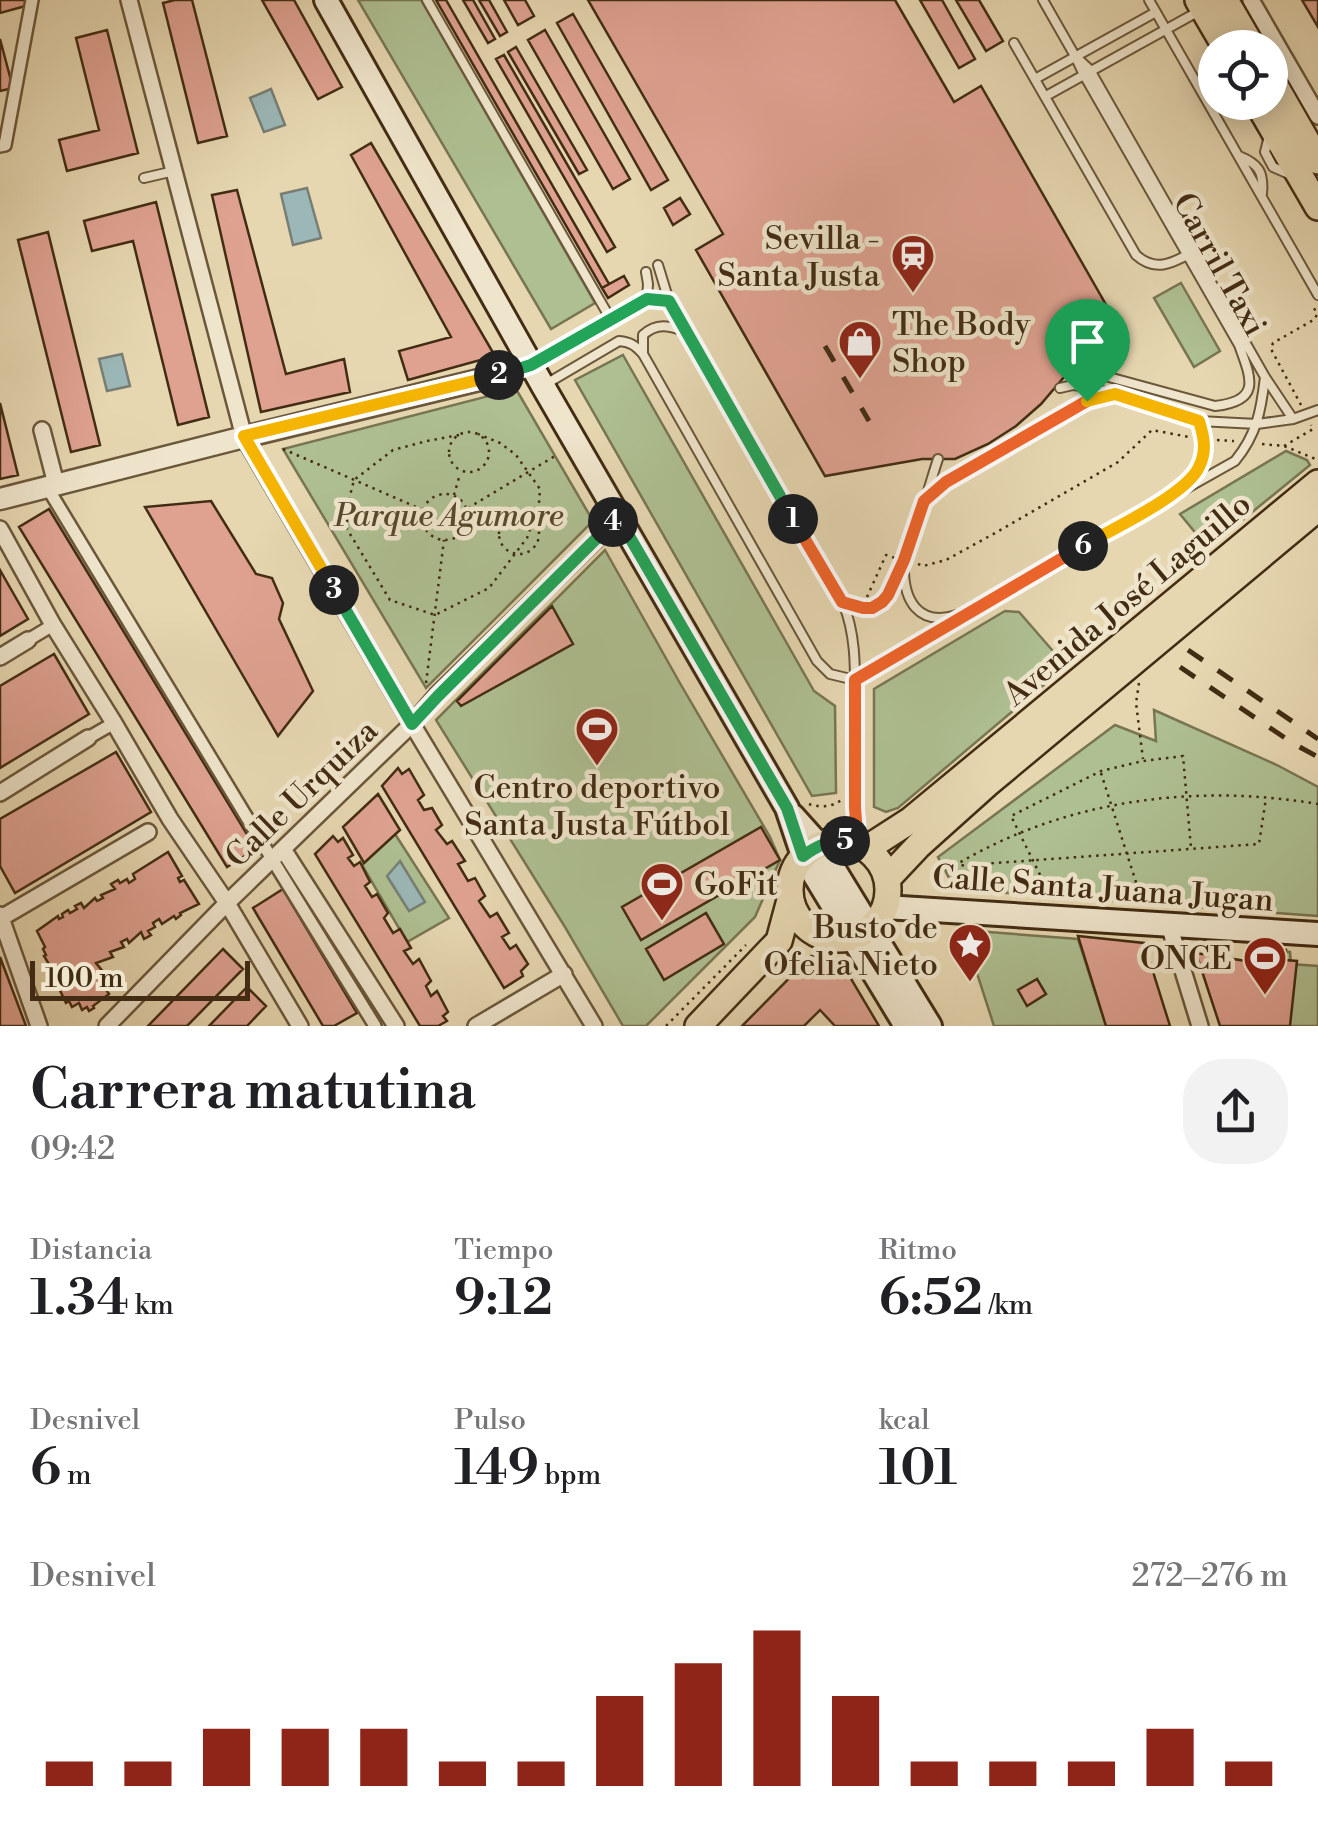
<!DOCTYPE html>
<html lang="es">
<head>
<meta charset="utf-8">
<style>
	:root { --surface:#fff; --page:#f2f2f2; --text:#202124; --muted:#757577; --accent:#8f2418 }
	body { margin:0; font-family:"Libre Bodoni",serif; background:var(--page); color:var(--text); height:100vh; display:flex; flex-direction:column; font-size:38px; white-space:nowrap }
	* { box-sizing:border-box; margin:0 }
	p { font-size:32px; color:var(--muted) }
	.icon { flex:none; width:55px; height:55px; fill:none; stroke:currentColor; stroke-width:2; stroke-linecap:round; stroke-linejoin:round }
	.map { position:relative; height:1026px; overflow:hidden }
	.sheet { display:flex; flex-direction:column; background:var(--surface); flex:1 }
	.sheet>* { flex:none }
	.controls { position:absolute; left:1198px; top:30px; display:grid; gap:20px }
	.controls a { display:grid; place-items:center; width:90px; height:90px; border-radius:50%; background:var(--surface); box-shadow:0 5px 25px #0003; font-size:50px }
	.scale { position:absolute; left:30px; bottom:25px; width:220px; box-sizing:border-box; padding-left:10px; border:5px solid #422c13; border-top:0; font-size:28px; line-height:35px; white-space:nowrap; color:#422c13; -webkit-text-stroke:8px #efe5cc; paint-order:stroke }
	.pin { position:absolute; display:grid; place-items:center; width:85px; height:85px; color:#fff; margin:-102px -42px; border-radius:50% 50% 50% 0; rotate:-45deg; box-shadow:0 0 10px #0007 }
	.pin .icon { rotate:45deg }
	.km { position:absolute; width:50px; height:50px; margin:-25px; border-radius:50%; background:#222; color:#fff; font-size:28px; line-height:50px; text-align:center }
	.round { display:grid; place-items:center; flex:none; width:105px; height:105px; border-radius:40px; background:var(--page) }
	.head { display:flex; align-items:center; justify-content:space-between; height:170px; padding:0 30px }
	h1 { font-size:55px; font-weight:600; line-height:75px }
	.metrics { display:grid; grid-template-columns:repeat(3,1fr); gap:15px; height:170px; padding:10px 30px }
	.metrics div { display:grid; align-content:center }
	.metrics b { font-size:50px; font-weight:600 }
	.metrics small { font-size:28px; font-weight:400 }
	.metrics p { font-size:28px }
	.chart { height:280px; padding:20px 30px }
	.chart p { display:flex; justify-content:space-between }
	.chart svg { width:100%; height:180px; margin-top:10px; stroke:var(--accent); stroke-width:6 }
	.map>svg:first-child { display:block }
	.green { fill:#aebf91; stroke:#787652; stroke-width:2.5 }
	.water { fill:#9bb7b7; stroke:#777f75; stroke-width:2.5 }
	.building { fill:#dfa291; stroke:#422c13; stroke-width:2.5 }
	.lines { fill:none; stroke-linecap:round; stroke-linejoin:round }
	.service-casing { stroke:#6b573a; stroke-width:12 }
	.pedestrian-casing { stroke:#6b573a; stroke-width:16 }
	.minor-casing { stroke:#6b573a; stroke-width:20 }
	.tertiary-casing { stroke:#6b573a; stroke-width:25 }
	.secondary-casing { stroke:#422c13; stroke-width:28 }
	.primary-casing { stroke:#422c13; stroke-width:30 }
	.path { stroke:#422c13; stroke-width:2.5; stroke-dasharray:2.5 5; stroke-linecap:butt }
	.service { stroke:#efe5cc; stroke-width:8 }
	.pedestrian { stroke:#efe5cc; stroke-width:11 }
	.minor { stroke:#efe5cc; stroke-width:15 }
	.tertiary { stroke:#efe5cc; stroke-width:20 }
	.secondary { stroke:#efe5cc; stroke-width:22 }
	.primary { stroke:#e6d7b1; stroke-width:25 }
	.rail { stroke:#422c13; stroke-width:5; stroke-dasharray:18 18; stroke-linecap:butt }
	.split-1-casing { stroke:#fff; stroke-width:20 }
	.split-2-casing { stroke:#fff; stroke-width:20 }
	.split-3-casing { stroke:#fff; stroke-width:20 }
	.split-4-casing { stroke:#fff; stroke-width:20 }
	.split-5-casing { stroke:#fff; stroke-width:20 }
	.split-6-casing { stroke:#fff; stroke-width:20 }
	.split-7-casing { stroke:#fff; stroke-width:20 }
	.split-1 { stroke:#f0652b; stroke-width:12 }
	.split-2 { stroke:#22a559; stroke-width:12 }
	.split-3 { stroke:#f5b400; stroke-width:12 }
	.split-4 { stroke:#22a559; stroke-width:12 }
	.split-5 { stroke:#22a559; stroke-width:12 }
	.split-6 { stroke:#f0652b; stroke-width:12 }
	.split-7 { stroke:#f5b400; stroke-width:12 }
	.labels { text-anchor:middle; stroke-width:9; stroke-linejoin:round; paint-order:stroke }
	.poi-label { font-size:32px; fill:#422c13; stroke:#efe5cc; text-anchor:end }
	.street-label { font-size:32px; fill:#422c13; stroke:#efe5cc }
	.park-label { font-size:32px; font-style:italic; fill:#58492c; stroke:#efe5cc }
</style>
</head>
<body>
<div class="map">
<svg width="1318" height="1026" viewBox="0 0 1318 1026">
	<rect width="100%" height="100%" fill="#e6d7b1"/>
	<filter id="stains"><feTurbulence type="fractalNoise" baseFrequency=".002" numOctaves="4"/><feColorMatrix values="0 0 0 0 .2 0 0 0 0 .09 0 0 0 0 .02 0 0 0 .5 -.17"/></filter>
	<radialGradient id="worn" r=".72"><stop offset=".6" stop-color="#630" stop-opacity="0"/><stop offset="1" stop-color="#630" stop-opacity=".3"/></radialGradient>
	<path class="green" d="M358,0h63l174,303 -44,26z
		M1181,283l39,68 -26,16 -40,-69z
		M623,355l191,336 21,15 1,87 -24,3 -237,-416z
		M516,389l77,132 -167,167 -143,-239z
		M1286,451l21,9 3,5 -102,83 -28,-34z
		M605,550l76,135 89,152 10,23 -25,57 -109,109h-23l-58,-99 -129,-207z
		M1005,611l14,1 47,54 -168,142 -12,4 -12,-5v-118z
		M1154,710l123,55 41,22v129l-363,-27 -17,-32 177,-132 41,16z
		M395,834l54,84 -42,24 -45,-77z
		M963,930l115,9 28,87h-112z
		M1252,950l38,2 1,12 27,2v60h-96l-23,-70 50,5z"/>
	<path class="water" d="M271,89l14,36 -21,7 -14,-34z
		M307,188l14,50 -28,7 -12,-51z
		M122,354l8,32 -23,5 -8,-32z
		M400,861l25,41 -16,9 -22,-35z"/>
	<path class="building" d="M0,0h28l1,5 -29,8z
		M175,0h17l35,136 -29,7 -35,-140z
		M262,0h32l48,87 -24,12z
		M436,0h10l163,284 -7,4z
		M463,0h10l22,39 -7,4z
		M479,0h10l18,32 -7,4z
		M504,0h21l9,16 -16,9z
		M588,0h307l59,102 27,-16 128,224 -39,60 -29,34 -25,22 -28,18 -33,15h-33l-97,17 -129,-226 27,-16z
		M920,0h22l33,59 -16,9z
		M956,0h23l24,41 -17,10z
		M1302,0h16v27z
		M573,14l95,166 -17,10 -94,-167z
		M107,30l31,123 -71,18 -8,-31 40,-10 -23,-92z
		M545,30l85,149 -17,10 -85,-149z
		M0,39l13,49 -13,3z
		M516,47l71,123 -8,4 -71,-122z
		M504,55l111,192 -8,5 -111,-193z
		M371,143l124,213 -87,24 -9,-29 52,-14 -100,-182z
		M237,190l49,184 58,-15 6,33 -89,20 -49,-217z
		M680,198l10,16 -17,11 -9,-17z
		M156,202l53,215 -31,8 -45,-184 -41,10 -8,-30z
		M48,232l52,213 -29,7 -53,-212z
		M624,276l5,9 -21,13 -6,-10z
		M0,403l18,72 -18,4z
		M211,501l45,73 16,4 11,25 -4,16 34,72 -35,45 -133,-229z
		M49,509l207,340 -29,18 -208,-340z
		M0,570l28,49 -28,17z
		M552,606l21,38 -112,62 -4,-5z
		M54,654l35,60 -89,54v-82z
		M116,752l35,60 -136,81 -15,-27v-47z
		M398,768l4,6 7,-5 15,26 -6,5 6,10 8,-2 10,17 -6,5 11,14 5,-3 13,20 -7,3 10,17 7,-3 10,18 -6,5 11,16 7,-4 12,20 -7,4 8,12 6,-4 12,19 -7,7 2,5 -19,12 -122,-202z
		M378,794l22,36 -36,33 -21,-36z
		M761,827l19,33 -139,80 -19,-33z
		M333,836l5,6 5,-4 10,17 -5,3 6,8 6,-4 10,20 -5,4 7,11 5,-3 11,19 -4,5 9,15 7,-4 11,19 -7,3 9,13 6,-5 12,22 -5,5 5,10 6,-5 11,21 -5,4 4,5 -9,5h-18l-105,-172z
		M168,852l14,24 -4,2 2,4 4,-2 15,24 -19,9 1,2 -5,4 -2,-3 -12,8 -3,-5 -6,4 2,4 -7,4 3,4 -7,4 -3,-7 -12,11 -2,-4 -6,3 3,5 -14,5 3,5 -17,6 9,11 4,-2 8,14 -10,5 2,3 -16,12 1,2 -5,3 -2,-4 -5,3 -3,-7 -7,4 -3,-6 -3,2 -13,-27 2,-2 -11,-18 2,-1 -3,-6 2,-2 -8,-16 21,-15 1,3 4,-2 -1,-3 6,-4 2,3 7,-4 -2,-3 6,-3 3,5 11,-10 2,3 6,-3 -2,-3 14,-6 -4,-5 7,-4 2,3 7,-4 2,4 6,-4 -2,-5z
		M283,889l74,124 -23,13h-11l-70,-118z
		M706,913l18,31 -60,36 -18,-31z
		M1078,936l66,7 26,83h-64z
		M1252,948l34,2 -1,10 12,1 -7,65h-70l-24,-73 56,9z
		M223,949l20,20 -56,57h-39z
		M811,956l18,2 21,19 29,49h-44l-15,-16 -16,16h-62z
		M0,957l26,69h-26z
		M1037,979l9,15 -19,12 -9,-16z
		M247,987l19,19 -19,20h-38z"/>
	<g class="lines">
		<defs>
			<path id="service" d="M427,0l183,318
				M1043,0l32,56 15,14 175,307 28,42
				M1149,0l169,295
				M1014,43l122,212c19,17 35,9 55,-2
				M1035,79l121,-67
				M1046,96l155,-86
				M1269,136l-4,16 8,15 16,7
				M1239,156c20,8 25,16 23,38
				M144,178l30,-7
				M658,265l11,36
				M646,272l2,12 -1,15
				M643,354v-19c14,-13 26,-9 42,-4
				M532,364l115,-65 22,2 174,302c14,34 12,70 12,107 0,45 -1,89 3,134
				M1073,369l10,1 132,36c47,-5 36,-28 24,-61l-155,-270 -9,-19
				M546,384l73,-43c11,1 16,4 24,13l174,307 13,13 25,6 112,-68 268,-151c22,-27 26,-50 30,-84
				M1060,388l13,-3 16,2 110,34 58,3 36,-5 25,-9
				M1179,488c25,-22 30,-34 20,-67
				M924,501l22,-19 141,-81 23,-6
				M904,565c-1,35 14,62 53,50
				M843,603c12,4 25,8 37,0 22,-15 48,-115 58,-144"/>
			<path id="pedestrian" d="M0,146l5,-1 27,-145
				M47,487l225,372 103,167
				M28,640l25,-15
				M88,738l26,-15"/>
			<path id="minor" d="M129,0l115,437 168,287 182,302
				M1251,0l67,116
				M42,430l14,54
				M0,529l53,96 61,98 56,96 57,84 73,123
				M0,657l28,-17
				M0,793l88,-55
				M283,849l113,177
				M0,915l39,111
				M1,918l147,-86
				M1169,925l31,101
				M107,1026l120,-123 185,-179 25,-29 182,-178
				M476,1026l88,-52"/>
			<path id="tertiary" d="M0,499l244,-62 264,-64 23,-8"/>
			<path id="secondary" d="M326,0l217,386 244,422 16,48 103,170
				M793,816l26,29 111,181
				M885,907l433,27"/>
			<path id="primary" d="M1198,0l28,48
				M1225,0l28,48
				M1270,77l48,84
				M1257,102l61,105
				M790 890a49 49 0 1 1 98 0a49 49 0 1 1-98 0Z
				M866,849l45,-29 407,-337
				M887,879l32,-34 68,-61 331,-276
				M698,1026l81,-85 11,-41"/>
		</defs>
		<use href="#service" class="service-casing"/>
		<use href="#pedestrian" class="pedestrian-casing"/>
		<use href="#minor" class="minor-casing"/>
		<use href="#tertiary" class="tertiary-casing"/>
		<use href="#secondary" class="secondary-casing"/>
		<use href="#primary" class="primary-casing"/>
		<path class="path" d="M1301,405l-30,-56 2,-6 42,-24 2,-5 -4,-8
			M449 452a20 20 0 1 1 40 0a20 20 0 1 1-40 0Z
			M459,435l-32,6 -34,9 -39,30 -7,27v22l43,71 45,15 54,-27 38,-50 12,-35 1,-14 -24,-34 -16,-12 -22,-9
			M1217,440l17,1
			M1262,444l22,2 34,14
			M1284,446l29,-17 -2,-4
			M283,449l140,61
			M422 517a23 23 0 1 1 46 0a23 23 0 1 1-46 0Z
			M454,495l6,-21
			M468,508l87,-52
			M499 534a20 20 0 1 1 40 0a20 20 0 1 1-40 0Z
			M467,524l31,5
			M918,564l5,2 23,-6 51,-28 121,-70 34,-32 37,7
			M867,597l19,-42 9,3
			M426,683l18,-143
			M1139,683l-3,20 7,56
			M1101,773l42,131
			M809,804c11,4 26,3 34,-6
			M954,866c109,-66 240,-83 364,-62
			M954,866l305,-22 7,-46
			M780,882l4,-22
			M1050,895l-39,-79 90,-45 42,-10 40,-5 8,92
			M666,1026l80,-81"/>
		<use href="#service" class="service"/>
		<use href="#pedestrian" class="pedestrian"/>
		<use href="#minor" class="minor"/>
		<use href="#tertiary" class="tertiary"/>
		<use href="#secondary" class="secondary"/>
		<use href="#primary" class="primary"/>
		<path class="rail" d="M825,346l44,75
			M1188,650l130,89
			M1180,667l114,77 24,13"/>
	</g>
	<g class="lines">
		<defs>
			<path id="split-1" d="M793,519l49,83 21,6h9l10,-6 6,-7 16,-35 20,-59 22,-19 141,-81"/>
			<path id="split-2" d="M499,375l32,-10 116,-66 22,2 124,218"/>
			<path id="split-3" d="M334,590l-90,-154 255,-61"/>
			<path id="split-4" d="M334,590l78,134 26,-28 175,-174"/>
			<path id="split-5" d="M613,522l5,-5 169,291 16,48c14,-10 24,-15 42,-15"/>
			<path id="split-6" d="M845,841l13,3 -3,-36v-128l228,-134"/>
			<path id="split-7" d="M1083,546c29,-17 103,-51 116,-79 8,-16 5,-30 0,-46l-84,-27 -28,7"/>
		</defs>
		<use href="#split-1" class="split-1-casing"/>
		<use href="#split-2" class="split-2-casing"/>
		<use href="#split-3" class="split-3-casing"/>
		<use href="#split-4" class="split-4-casing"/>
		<use href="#split-5" class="split-5-casing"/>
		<use href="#split-6" class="split-6-casing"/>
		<use href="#split-7" class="split-7-casing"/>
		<use href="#split-1" class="split-1"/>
		<use href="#split-2" class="split-2"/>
		<use href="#split-3" class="split-3"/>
		<use href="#split-4" class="split-4"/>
		<use href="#split-5" class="split-5"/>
		<use href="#split-6" class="split-6"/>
		<use href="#split-7" class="split-7"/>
	</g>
	<defs>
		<symbol id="station-pin" viewBox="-11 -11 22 30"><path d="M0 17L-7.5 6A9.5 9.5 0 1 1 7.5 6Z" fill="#8f2418" stroke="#efe5cc"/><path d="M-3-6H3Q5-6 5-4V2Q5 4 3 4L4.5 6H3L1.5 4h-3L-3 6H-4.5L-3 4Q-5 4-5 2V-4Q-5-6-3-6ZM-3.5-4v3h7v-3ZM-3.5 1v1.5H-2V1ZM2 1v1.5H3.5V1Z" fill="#fff"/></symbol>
		<symbol id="shop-pin" viewBox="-11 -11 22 30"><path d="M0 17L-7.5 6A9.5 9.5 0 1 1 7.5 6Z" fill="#8f2418" stroke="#efe5cc"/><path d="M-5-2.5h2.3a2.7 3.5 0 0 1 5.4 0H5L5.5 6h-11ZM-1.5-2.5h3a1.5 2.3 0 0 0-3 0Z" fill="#fff"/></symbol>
		<symbol id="stadium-pin" viewBox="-11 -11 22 30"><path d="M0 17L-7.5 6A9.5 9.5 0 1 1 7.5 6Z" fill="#8f2418" stroke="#efe5cc"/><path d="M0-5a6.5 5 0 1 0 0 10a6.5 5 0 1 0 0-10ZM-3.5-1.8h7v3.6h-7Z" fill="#fff"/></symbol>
		<symbol id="sight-pin" viewBox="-11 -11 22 30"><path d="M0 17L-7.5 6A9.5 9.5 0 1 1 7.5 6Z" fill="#8f2418" stroke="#efe5cc"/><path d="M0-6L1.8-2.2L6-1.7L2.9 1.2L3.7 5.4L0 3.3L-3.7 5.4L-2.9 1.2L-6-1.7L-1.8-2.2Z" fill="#fff"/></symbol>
	</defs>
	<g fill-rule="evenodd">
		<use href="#station-pin" x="888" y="231" width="50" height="68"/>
		<use href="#shop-pin" x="835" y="317" width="50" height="68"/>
		<use href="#stadium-pin" x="572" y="704" width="50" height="68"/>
		<use href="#stadium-pin" x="637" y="859" width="50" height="68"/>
		<use href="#sight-pin" x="945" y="920" width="50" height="68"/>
		<use href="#stadium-pin" x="1240" y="933" width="50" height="68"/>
	</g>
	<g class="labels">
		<g class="poi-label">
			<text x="880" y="249">Sevilla -<tspan x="880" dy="37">Santa Justa</tspan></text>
			<text x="892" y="335" text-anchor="start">The Body<tspan x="892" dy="37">Shop</tspan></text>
			<text x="597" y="798" text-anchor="middle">Centro deportivo<tspan x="597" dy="37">Santa Justa Fútbol</tspan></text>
			<text x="694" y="895" text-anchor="start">GoFit</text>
			<text x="938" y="938">Busto de<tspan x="938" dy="37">Ofelia Nieto</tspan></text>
			<text x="1232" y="969">ONCE</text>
		</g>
		<g class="street-label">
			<text transform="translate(1220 264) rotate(61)" y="11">Carril Taxi</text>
			<text transform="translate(1127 599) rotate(-40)" y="11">Avenida José Laguillo</text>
			<text transform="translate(301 793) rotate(-44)" y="11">Calle Urquiza</text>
			<text transform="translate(1103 888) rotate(4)" y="11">Calle Santa Juana Jugan</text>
		</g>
		<g class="park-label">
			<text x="449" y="526">Parque Agumore</text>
		</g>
	</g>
	<rect width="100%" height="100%" filter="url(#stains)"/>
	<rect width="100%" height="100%" fill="url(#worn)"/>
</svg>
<div class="controls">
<a><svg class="icon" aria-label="locate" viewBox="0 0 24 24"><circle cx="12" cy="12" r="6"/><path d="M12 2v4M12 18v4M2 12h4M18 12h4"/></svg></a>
</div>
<div class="scale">100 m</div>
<div class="pin" style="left:1087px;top:401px;background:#1e9e55"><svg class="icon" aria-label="arrive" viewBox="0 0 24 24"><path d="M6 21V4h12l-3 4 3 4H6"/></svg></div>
<b class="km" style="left:793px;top:519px">1</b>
<b class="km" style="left:499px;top:375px">2</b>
<b class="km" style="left:334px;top:590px">3</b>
<b class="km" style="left:613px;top:522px">4</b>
<b class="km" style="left:845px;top:841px">5</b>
<b class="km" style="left:1083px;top:546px">6</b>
</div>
<section class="sheet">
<div class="head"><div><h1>Carrera matutina</h1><p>09:42</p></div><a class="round"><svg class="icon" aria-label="share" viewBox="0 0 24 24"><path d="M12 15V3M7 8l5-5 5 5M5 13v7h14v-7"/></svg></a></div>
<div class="metrics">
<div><p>Distancia</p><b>1.34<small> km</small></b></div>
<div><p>Tiempo</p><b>9:12</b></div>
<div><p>Ritmo</p><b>6:52<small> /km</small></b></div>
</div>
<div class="metrics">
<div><p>Desnivel</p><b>6<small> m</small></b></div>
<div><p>Pulso</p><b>149<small> bpm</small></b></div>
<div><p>kcal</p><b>101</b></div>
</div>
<div class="chart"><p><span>Desnivel</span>272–276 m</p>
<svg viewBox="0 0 160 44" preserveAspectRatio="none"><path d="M5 44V38M15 44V38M25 44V30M35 44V30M45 44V30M55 44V38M65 44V38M75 44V22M85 44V14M95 44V6M105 44V22M115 44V38M125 44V38M135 44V38M145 44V30M155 44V38"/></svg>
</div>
</section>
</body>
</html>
